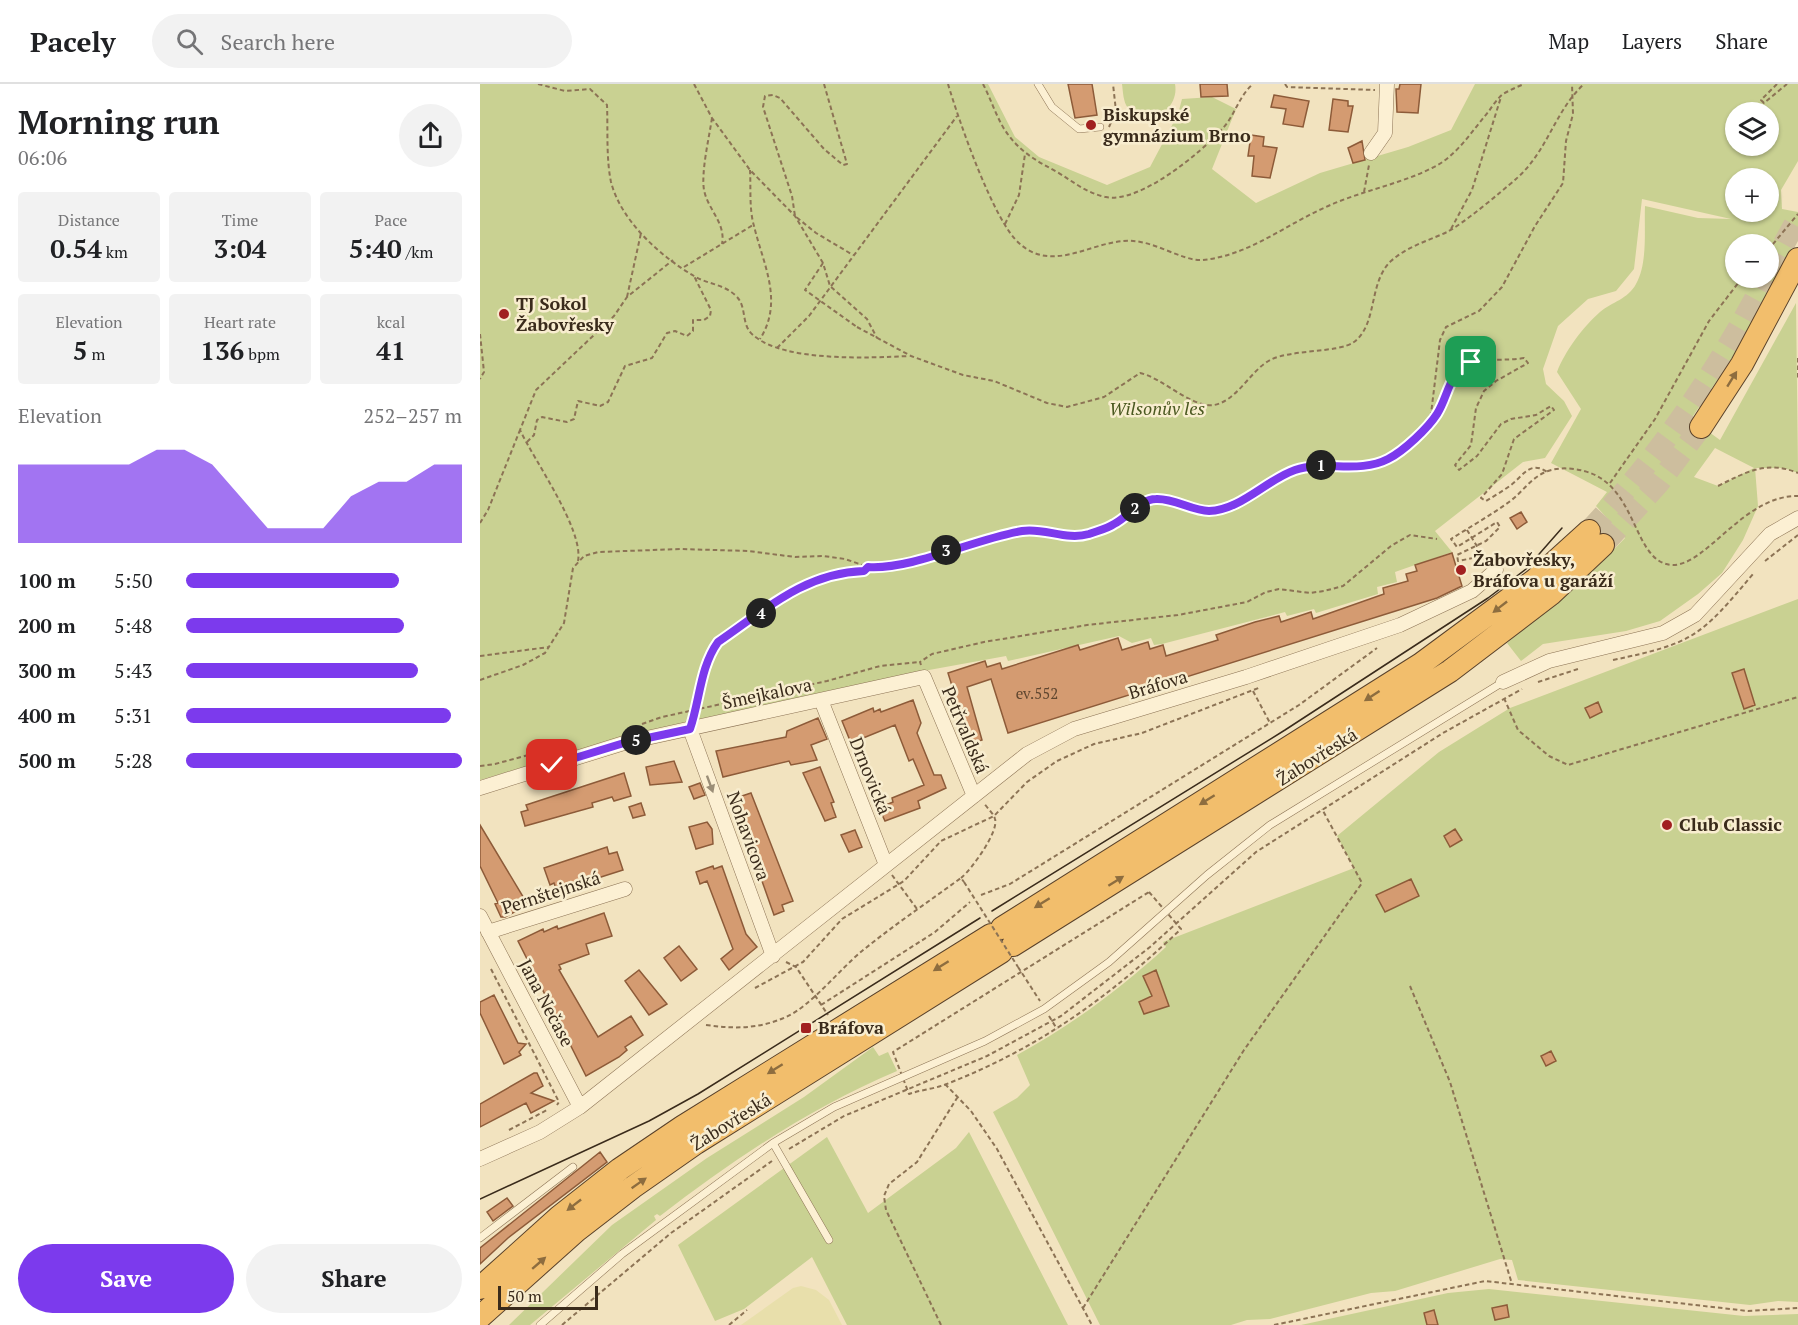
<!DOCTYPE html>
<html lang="en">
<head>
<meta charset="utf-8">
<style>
	:root { --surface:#fff; --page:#f2f2f2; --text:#202124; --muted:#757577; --line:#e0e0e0; --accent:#7c3aed }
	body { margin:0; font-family:"PT Serif",serif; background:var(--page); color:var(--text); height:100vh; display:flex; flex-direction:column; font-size:22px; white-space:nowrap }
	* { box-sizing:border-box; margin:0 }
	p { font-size:20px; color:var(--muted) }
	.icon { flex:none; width:33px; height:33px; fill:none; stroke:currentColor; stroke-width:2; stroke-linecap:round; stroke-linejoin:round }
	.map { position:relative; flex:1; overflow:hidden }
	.panel { display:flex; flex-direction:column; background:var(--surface); width:480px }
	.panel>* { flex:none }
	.fabs { position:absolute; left:1245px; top:18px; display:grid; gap:12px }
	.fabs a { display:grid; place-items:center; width:54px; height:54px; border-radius:50%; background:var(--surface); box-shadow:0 2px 4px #0004; font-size:30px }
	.scale { position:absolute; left:18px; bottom:15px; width:100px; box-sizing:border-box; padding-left:6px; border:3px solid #3a2b1b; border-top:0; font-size:16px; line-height:21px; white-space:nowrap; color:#3a2b1b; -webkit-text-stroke:4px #f8edcf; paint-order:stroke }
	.pin { position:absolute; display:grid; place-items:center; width:51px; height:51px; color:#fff; margin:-26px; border-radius:12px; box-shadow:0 3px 9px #0006 }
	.km { position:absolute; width:30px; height:30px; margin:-15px; border-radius:50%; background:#222; color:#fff; font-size:16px; line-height:30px; text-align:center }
	.round { display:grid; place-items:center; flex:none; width:63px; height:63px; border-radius:32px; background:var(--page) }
	.head { display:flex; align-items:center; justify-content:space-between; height:102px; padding:0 18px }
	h1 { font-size:33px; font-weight:800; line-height:45px }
	.stats { display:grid; grid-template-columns:repeat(3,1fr); gap:9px; height:102px; padding:6px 18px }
	.stats div { display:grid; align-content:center; border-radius:6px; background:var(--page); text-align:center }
	.stats b { font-size:26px; font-weight:800 }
	.stats small { font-size:16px; font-weight:400 }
	.stats p { font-size:16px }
	.chart { height:168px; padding:12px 18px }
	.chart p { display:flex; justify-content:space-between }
	.chart svg { width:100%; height:108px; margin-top:6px; fill:var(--accent); opacity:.7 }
	.action { display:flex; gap:12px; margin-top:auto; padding:12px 18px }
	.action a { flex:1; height:69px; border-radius:36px; background:var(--accent); color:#fff; font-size:24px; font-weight:800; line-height:69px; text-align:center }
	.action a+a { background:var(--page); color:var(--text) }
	ul { padding:0 18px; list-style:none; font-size:20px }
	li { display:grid; grid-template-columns:96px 72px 1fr; align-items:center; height:45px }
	li i { height:15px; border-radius:8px; background:var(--accent) }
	header { display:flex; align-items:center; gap:36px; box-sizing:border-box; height:84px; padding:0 30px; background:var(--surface); border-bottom:2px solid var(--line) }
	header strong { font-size:28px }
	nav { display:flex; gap:33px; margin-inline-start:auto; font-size:21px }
	.search { width:420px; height:54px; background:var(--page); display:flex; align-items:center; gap:15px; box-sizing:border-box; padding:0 21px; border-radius:33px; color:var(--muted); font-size:22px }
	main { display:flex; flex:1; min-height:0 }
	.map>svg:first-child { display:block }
	.farmland { fill:#e8dfab }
	.green { fill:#c9d192; fill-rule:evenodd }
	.building { fill:#d49b71; stroke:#8d5b39; stroke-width:1.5 }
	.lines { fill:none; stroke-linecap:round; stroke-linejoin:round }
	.trunk-tunnel { stroke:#cdbe9e; stroke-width:22; stroke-dasharray:22 11; stroke-linecap:butt }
	.service-casing { stroke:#8c7355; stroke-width:8 }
	.minor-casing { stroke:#8c7355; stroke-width:15 }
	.trunk-casing { stroke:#59412a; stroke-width:24 }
	.path { stroke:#8c7355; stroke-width:2; stroke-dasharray:4.5 3; stroke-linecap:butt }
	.service { stroke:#fcf0d3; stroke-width:7 }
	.minor { stroke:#fcf0d3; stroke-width:14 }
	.trunk { stroke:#f2be6c; stroke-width:22 }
	.tram { stroke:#3a2b1b; stroke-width:1.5 }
	.path-bridge { stroke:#8c7355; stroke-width:2; stroke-dasharray:4.5 3; stroke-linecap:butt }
	.oneway { fill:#8d6d3f }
	.oneway2 { fill:#9b8e77 }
	.route-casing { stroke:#fff; stroke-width:12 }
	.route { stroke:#7c3aed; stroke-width:8 }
	.poi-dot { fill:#a12020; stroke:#f8edcf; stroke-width:2 }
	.labels { text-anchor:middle; stroke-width:5; stroke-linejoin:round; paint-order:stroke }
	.number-label { font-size:15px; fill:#604730 }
	.poi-label { font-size:18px; font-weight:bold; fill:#3a2b1b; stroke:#f8edcf; text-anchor:start }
	.park-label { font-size:18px; font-style:italic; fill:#4a5820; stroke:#f8edcf }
	.street-label { font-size:18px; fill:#3a2b1b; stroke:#f8edcf }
</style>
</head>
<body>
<header>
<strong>Pacely</strong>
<div class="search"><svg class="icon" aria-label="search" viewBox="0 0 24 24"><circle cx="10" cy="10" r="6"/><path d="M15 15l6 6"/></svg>Search here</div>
<nav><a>Map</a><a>Layers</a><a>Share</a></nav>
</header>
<main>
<section class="panel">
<div class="head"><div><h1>Morning run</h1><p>06:06</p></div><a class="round"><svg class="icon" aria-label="share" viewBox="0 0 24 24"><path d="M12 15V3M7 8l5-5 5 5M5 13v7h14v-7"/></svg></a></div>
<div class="stats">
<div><p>Distance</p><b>0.54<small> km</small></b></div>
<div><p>Time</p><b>3:04</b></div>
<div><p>Pace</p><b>5:40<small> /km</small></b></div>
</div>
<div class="stats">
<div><p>Elevation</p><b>5<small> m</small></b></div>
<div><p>Heart rate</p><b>136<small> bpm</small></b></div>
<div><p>kcal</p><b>41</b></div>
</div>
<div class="chart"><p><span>Elevation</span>252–257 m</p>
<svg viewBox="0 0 160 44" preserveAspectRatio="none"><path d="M0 44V12L10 12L20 12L30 12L40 12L50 6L60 6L70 12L80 25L90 38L100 38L110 38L120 25L130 19L140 19L150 12L160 12V44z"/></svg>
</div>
<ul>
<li><b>100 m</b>5:50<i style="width:77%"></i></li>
<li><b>200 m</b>5:48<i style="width:79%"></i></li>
<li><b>300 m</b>5:43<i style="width:84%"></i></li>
<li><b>400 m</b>5:31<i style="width:96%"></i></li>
<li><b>500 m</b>5:28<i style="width:100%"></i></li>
</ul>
<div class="action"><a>Save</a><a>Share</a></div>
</section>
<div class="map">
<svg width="1318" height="1241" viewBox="0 0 1318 1241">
	<rect width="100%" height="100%" fill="#f2e3bf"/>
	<path class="farmland" d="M321,1202l15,4 13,10 13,25h-101l52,-37z"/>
	<path class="green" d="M0,0h508l27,53 24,20 68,28 43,-18 28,-53 4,-15 30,-2 24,12 -24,60 44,34 64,-30 88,-26 43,-17 24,-46h323v77l-17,29 1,19 16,3v25l-60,112 -47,70 29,21 76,-137 2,170 -14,-5h-29l3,38 -15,34 -21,33 -24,21 -38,27 -34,10 -83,13 -22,17 -14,-18 91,-77 27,-28 -29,-32 11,-14 -56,-29 30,-54 -24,-37c8,-21 26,-45 43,-60 12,-10 28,-13 36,-28 12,-21 8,-55 9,-78l53,12 33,1 -89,-20 -8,70 -18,22 -28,8 -30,27 -15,43 3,15 18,17 8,15 -27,42 -22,4 -88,69 17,21 -57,20 2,10 -20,5 1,7 -62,19 -2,-4 -27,7 -2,-4 -123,32 -8,1 -3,-7 -19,5 -13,-7 -111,25 -2,-5 -77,14 -307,68 -142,42zM1256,28h32v34h-32zM1256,94h32v34h-32zM1256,160h32v34h-32zM1235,364l39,20 -36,18 -24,-9z
		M642,0h53c5,26 -29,47 -47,24 -5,-6 -5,-17 -6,-24z
		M1318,515v703l-20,-1 -28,4 -232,-25 -6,-20 -12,-1 -105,32 -24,2 -101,26 -23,1 -16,5h-131l-107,-213 24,-14 13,-13 -13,-30c55,-30 103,-66 149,-108l-3,-5 191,-74 -17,-32 102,-84 71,-44z
		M393,963l6,9 9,-4 9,19c-87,37 -163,88 -237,145l-3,-2 -3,2 2,4 -126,105h-21l103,-100 95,-67 97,-61z
		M489,1048l99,193h-221l-35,-68 -68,52 -29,12 -37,-76 149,-108 41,76 88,-65z
		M1009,1205l255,27 54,-2v11h-497l147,-32z"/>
	<path class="building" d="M588,0h24l5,31 -22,3z
		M720,0h27l1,12 -27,1z
		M920,0h21l-3,29 -21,-1 -1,-23h3z
		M794,11l35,6 -6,26 -20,-3 3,-15 -15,-2z
		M853,15l15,2v5h5l-5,26 -19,-2z
		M771,51l13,2 -1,9 14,2 -7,30 -18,-2 2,-20h-6z
		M882,57l3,19 -12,3 -5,-15z
		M1041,428l6,10 -10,7 -7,-11z
		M972,469l10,33 -25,12 -429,135 -17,-54 -24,8 15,53 -12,4 -22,-71 37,-12 2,6 13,-4 2,6 76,-24 2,5 38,-12 4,12 26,-8 2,7 13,-4 3,11 52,-16 -2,-5 39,-13 24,-6 2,6 30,-10 2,7 71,-25 -1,-6 25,-7 -2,-7 11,-3 -2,-6z
		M1264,585l11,36 -11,4 -12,-36z
		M433,616l8,23 -4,10 17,42h7l5,13 -28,13 2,7 -35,13 -6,-13 14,-6 -1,-4 32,-13 -11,-26 -4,2 -14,-36 -44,18 -9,-22 31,-13 1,4 6,-3 1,3z
		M1118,618l4,10 -12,6 -5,-10z
		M338,634l9,21 -16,6 6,15 -26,5 -2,-4 -66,16 -7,-26 70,-14 1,-6z
		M194,677l8,21 -32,3 -4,-18z
		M340,683l14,35 -3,1 5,14 -11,4 -22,-48z
		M144,689l7,23 -17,5 -2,-4 -20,6 1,4 -68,19 -4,-14 7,-2 -2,-5z
		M220,699l5,12 -11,4 -5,-12z
		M271,709l42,108 -11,4 2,6 -10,4 -41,-116z
		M161,719l4,12 -12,3 -4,-11z
		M227,738l5,7 1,15 -17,5 -7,-22z
		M0,741l48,80 -23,12h-4l-6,-13 3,-1 -18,-37z
		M975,745l7,11 -12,7 -6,-11z
		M375,746l7,17 -13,5 -8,-17z
		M127,763l2,7 8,-2 6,18 -66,21 -3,-8 -4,2 -6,-17z
		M233,782l1,3 8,-3 24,68 11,13 -28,23 -8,-11 12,-10 -26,-68 -7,3 -4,-12z
		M931,795l8,17 -34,16 -9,-17z
		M124,829l8,23 -26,8 3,10 -30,11 2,4 -2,1 39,67 33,-21 12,19 -18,12 2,3 -8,7 -33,19 -68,-135 25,-12 1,3 13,-6 1,3z
		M199,862l18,23 -16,12 -17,-23z
		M159,886l28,34 -18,11 -24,-34z
		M676,886l13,36 -25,8 -5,-12 13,-6 -9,-20z
		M14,911l24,48 8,1 -7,8 2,3 -17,9 -24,-51v-11z
		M1071,967l5,10 -10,5 -5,-10z
		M54,989h3l6,13 -12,7 23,8 -23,12 -5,-10 -46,24v-23z
		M120,1068l7,10 -99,76 -28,26v-16z
		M27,1114l6,8 -20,15 -6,-9z
		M1027,1221l2,12 -14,3 -3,-12z
		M954,1226l4,15h-11l-3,-12z"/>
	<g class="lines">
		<path class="trunk-tunnel" d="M1288,189l30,-55
			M1109,447c72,-76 129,-161 177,-253
			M1123,461l55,-61 43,-57"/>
		<defs>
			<path id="service" d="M558,0l14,23 27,22 21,-2
				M293,1059l56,97
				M0,1154l93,-71
				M60,1241l82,-71 151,-111 61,-36 151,-66 59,-32 65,-47 98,-87 63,-50 233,-143"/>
			<path id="minor" d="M891,69l14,-20 2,-49
				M1023,598l46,-21 114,-28 32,-18 75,-81 28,-16
				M341,616l65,165
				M210,645l83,227
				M0,704l144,-45 300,-66 50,119
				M0,832l100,191
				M8,848l137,-43
				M0,1075l60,-27 40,-25 447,-353 47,-25 172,-52 154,-52 72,-34 24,-21"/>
			<path id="trunk" d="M1221,343l41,-63 56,-105
				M522,844l419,-264 115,-85 53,-48
				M533,861l437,-274 101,-77 52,-49
				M0,1204l79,-71 61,-48 62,-42 309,-192
				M0,1233l96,-86 57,-44 63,-44 305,-191"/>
		</defs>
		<use href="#service" class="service-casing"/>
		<use href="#minor" class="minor-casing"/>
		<use href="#trunk" class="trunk-casing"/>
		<path class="path" d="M58,0l27,7 25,-2 17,16c1,24 -1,53 4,77 10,39 49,74 83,94 13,8 29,8 41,19 13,11 5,29 18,40 30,27 116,23 156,21
			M214,0l18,34 38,52 45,46 28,47 7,23 37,33 10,19
			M344,0l23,80 -4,1 -19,-16 -44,-51 -7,-3 -8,1 -2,11 29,89 3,20 21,17 37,22
			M468,0c10,34 46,139 72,160 32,28 68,0 103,-3 29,-3 57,20 79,19 46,-4 83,-35 124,-53 34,-16 72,-22 106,-39 24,-11 40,-37 57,-57 4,-6 9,-13 14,-17 7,-4 14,-7 21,-10
			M503,0c9,17 15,39 27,53 13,17 29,25 47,35 17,10 29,21 49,25 33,7 95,-44 116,-68 13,-13 16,-32 31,-45
			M805,0l2,3 88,3
			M1297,0l-16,16 3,3 23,-19
			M232,34c-3,20 -11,54 -8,72 4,20 22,33 18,54
			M629,43l7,-16 -3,-27
			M270,86c1,18 -1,39 4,56 9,38 30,75 6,113
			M884,108l5,-27
			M525,140l14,-29 6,-41
			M971,145l21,-39 29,-93
			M1288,166l30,-36
			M204,183l69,-42
			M147,213l14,-64
			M377,243l54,29 52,19 31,6 53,22 20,4 37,-10 36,-24c23,5 51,35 74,32 23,-4 36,-34 56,-45 22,-11 69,-7 84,-18 24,-18 14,-59 37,-81 17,-15 37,-20 56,-29 16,-8 54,-40 69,-53 32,-28 38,-67 68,-95
			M0,250l4,38 -4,7
			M297,264l32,-32 148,-200
			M1318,274v21
			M946,340c24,-10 17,-49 42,-60 14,-6 40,-3 56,-6l4,5 -32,18 -12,10 -8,17 -5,37 -16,20 4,5 18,-14 24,-32 10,-5 25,-4 15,-9 3,4 -40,29 -12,35 -21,24 5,3c8,-5 17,-10 25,-16 12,-9 19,-25 36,-13
			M47,358l7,-7 3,-15 5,-3 25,5 7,-3 4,-18 22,5 8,-4 17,-36 27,-8 15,-25 8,-2 12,5 6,-5v-11h11l6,-4 1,-6 -17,-34
			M1130,399l45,-64 54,-98 33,-43
			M1238,402c28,-14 49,-26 80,-13
			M0,439l8,-13 32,-80
			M987,446l16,26
			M98,477c6,-31 -44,-101 -58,-131l16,-40 78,-74 13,-19 46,-37
			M1005,477l-2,-5 -25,5 -1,-6 29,-14 14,-14 -3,-5 -40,25 -6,-8c19,-12 40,-24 58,-37 14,-10 22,-25 39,-31 11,-4 25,-3 36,0 55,14 48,93 89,94 34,0 71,-70 125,-69
			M1285,477l33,-26
			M0,572l69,-9
			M1133,576c81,-17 87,-23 140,-86
			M441,581l-1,-3 12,-8 52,-12 103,-17 91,-10 69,-13 19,-10 13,-3 31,4 14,-2 19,-5 48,-40 19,-11 27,4
			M0,596l43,-15 22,-12 19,-30 9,-55 11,-12 14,-4 83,-3 67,2 47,6 28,-1 22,3 23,8 19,1 105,-32 34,-6 35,6 24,-1 29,-11 24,-18 18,-7 46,11 19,-1 20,-8 52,-30 27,-6h49l24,-9 22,-18 16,-24 9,-74 6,-13 33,-16 23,-24 33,-61 28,-43 3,-42 7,-27 -1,-30
			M1058,598l40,-13
			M773,607l17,32
			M1024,614l14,32 31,26 19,9 230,-68
			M216,627c7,-25 6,-48 22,-69 47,-32 86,-69 146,-71l4,-4
			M162,640l20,-7 165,-36 53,-15 40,-4
			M0,682l15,-2 78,-21
			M412,791l25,34
			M481,794c10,-8 38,-46 34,-59 -1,-5 -8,-11 -11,-16
			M669,808l32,37c-72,68 -143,120 -237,156 -11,4 -24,5 -35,9l-16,-42z
			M501,811l29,-11 289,-179 78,-57
			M306,878l10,5 32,48
			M538,883l22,34
			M11,885l68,133 -2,3
			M930,902l40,96 62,202
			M275,904l48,-26 39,-43 62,-38 37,-40 53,-25 33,-34 30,-21 37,-17 48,-11 119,-46
			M341,921l114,-73 35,-30
			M569,932l8,13
			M226,941c29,4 53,4 80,-8 25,-11 54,-48 76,-66 32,-26 66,-49 99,-73l3,4
			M465,1000l26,27 26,38 95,176
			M29,1046l38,-20
			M309,1065l55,-33 143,-60 74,-40 89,-69 106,-95 187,-119 79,-44
			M603,1224l161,-258 118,-167 -40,-74
			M82,1241l109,-92 101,-72
			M249,1241l18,-15
			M461,1241l-55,-115 -2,-14 5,-12 28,-22 40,-64
			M794,1241l211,-44 263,30 50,-3"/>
		<use href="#service" class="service"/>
		<use href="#minor" class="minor"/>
		<use href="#trunk" class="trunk"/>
		<path class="tram" d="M512,827l293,-181 203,-132 38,-29 36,-41
			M0,1115l169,-78 49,-27 282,-176"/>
		<path class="path-bridge" d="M343,179l-18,27 52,37
			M484,798l54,85"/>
	</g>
	<defs><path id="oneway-solid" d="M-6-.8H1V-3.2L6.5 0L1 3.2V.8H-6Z" transform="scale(1.5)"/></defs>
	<g class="oneway">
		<use href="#oneway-solid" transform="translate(1252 295) rotate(-58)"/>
		<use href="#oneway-solid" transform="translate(1020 523) rotate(142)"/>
		<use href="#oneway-solid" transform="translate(892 612) rotate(147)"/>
		<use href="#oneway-solid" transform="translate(727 716) rotate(148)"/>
		<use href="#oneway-solid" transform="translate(636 797) rotate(-32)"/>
		<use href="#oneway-solid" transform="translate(562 819) rotate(148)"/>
		<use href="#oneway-solid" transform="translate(461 882) rotate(148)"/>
		<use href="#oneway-solid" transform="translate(295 985) rotate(148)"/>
		<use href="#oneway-solid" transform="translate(159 1099) rotate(-35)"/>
		<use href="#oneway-solid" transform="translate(94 1121) rotate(142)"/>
		<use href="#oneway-solid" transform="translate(59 1179) rotate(-41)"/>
	</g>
	<use class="oneway2" href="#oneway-solid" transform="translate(230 700) rotate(70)"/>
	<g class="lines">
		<defs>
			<path id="route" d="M72,681l72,-22 66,-14c10,-29 10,-62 28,-87 47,-32 86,-69 146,-71l4,-4c44,3 106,-28 154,-36 22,-4 44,10 67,3 8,-3 18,-5 25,-10 14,-7 26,-25 42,-25 18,-1 36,12 53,12 32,-1 57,-31 86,-41 30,-10 64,4 93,-11 16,-8 40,-31 49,-45 12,-19 11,-41 34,-52"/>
		</defs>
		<use href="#route" class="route-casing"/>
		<use href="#route" class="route"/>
	</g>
	<g class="poi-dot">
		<circle cx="611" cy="41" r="6"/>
		<circle cx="24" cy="230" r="6"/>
		<circle cx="981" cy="486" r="6"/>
		<circle cx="1187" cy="741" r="6"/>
		<rect x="320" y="938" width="12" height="12" rx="3"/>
	</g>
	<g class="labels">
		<g class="number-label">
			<text x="557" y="615">ev.552</text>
		</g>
		<g class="poi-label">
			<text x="623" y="37">Biskupské<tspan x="623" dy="21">gymnázium Brno</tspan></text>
			<text x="36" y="226">TJ Sokol<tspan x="36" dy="21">Žabovřesky</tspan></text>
			<text x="993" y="482">Žabovřesky,<tspan x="993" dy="21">Bráfova u garáží</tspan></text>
			<text x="1199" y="747">Club Classic</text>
			<text x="338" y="950">Bráfova</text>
		</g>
		<g class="park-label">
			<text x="677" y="331">Wilsonův les</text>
		</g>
		<g class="street-label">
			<text transform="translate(678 601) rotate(-17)" y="6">Bráfova</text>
			<text transform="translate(287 610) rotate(-12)" y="6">Šmejkalova</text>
			<text transform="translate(485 646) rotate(67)" y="6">Petřvaldská</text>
			<text transform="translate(837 673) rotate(-32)" y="6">Žabovřeská</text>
			<text transform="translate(390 692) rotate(68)" y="6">Drnovická</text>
			<text transform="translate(268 752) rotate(70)" y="6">Nohavicova</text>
			<text transform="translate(71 809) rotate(-18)" y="6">Pernštejnská</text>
			<text transform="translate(66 919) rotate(62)" y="6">Jana Nečase</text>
			<text transform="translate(251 1038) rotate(-32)" y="6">Žabovřeská</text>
		</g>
	</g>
</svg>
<div class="fabs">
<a><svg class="icon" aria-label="layers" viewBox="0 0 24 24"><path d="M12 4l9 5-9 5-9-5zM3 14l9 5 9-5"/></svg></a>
<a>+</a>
<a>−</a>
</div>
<div class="scale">50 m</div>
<div class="pin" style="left:991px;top:278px;background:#1e9e55"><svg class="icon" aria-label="arrive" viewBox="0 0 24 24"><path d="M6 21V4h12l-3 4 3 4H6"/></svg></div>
<div class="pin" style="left:72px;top:681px;background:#d93025"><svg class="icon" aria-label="check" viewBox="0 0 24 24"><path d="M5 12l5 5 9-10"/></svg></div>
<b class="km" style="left:841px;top:381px">1</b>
<b class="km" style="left:655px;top:424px">2</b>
<b class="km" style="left:466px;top:466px">3</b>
<b class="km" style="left:281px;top:529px">4</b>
<b class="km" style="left:156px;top:656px">5</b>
</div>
</main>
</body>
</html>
